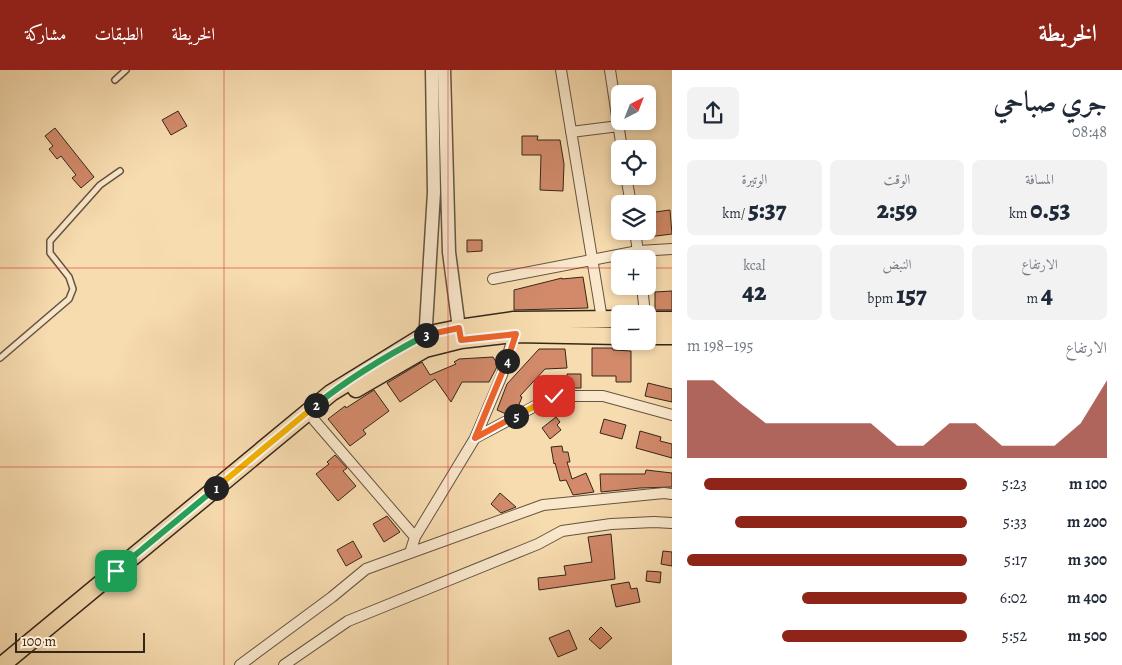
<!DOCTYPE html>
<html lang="ar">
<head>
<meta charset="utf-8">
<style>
	:root { --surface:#fff; --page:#f2f2f3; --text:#1f2937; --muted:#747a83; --accent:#8f2418 }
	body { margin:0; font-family:Alegreya,Amiri,serif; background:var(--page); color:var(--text); direction:rtl; height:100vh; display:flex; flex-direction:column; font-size:19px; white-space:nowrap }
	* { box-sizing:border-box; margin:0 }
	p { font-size:16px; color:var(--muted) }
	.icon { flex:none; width:28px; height:28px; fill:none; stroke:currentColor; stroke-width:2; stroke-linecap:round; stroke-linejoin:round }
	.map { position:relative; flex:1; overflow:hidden; direction:ltr }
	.side { display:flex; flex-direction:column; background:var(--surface); width:450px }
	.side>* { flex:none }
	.needle { width:32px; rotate:42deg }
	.tools { position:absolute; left:611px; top:15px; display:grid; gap:10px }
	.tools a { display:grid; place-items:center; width:45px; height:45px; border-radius:8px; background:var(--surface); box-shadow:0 2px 8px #0003; font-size:25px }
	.scale { position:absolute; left:15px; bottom:12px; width:130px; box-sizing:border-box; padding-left:5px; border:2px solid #35261a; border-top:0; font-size:14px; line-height:18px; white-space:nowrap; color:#35261a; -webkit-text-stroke:4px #fae8cc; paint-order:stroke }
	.pin { position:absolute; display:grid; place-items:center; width:42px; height:42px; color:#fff; margin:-21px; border-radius:10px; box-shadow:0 2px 8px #0006 }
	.km { position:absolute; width:25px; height:25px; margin:-12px; border-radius:50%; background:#222; color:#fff; font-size:14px; line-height:25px; text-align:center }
	.round { display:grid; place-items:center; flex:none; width:52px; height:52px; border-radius:8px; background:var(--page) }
	.summary { display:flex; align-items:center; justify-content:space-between; height:85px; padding:0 15px }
	h1 { font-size:28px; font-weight:800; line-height:38px }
	.metrics { display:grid; grid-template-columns:repeat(3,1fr); gap:8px; height:85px; padding:5px 15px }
	.metrics div { display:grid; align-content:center; border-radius:8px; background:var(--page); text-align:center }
	.metrics b { font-size:25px; font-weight:800 }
	.metrics small { font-size:14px; font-weight:400 }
	.metrics p { font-size:14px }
	.chart { height:140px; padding:10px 15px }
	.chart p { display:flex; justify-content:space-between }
	.chart svg { width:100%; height:90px; margin-top:5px; fill:var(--accent); opacity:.7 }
	ul { padding:0 15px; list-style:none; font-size:16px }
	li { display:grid; grid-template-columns:80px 60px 1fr; align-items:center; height:38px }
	li i { height:12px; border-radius:6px; background:var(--accent) }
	header { display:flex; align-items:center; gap:30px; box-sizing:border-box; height:70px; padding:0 25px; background:var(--accent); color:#fff }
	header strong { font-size:24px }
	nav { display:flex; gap:28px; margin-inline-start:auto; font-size:18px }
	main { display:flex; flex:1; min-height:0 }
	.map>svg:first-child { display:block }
	.building { fill:#d28a6a; stroke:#35261a }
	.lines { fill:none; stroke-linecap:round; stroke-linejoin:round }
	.service-casing { stroke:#665440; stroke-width:8 }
	.minor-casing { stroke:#665440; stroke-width:12 }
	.tertiary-casing { stroke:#665440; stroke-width:15 }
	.primary-casing { stroke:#35261a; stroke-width:19 }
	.service { stroke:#fae8cc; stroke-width:5 }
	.minor { stroke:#fae8cc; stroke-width:10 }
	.tertiary { stroke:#fae8cc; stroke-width:12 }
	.primary { stroke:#f7dcb0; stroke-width:16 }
	.split-1-casing { stroke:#fff; stroke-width:10 }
	.split-2-casing { stroke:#fff; stroke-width:10 }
	.split-3-casing { stroke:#fff; stroke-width:10 }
	.split-4-casing { stroke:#fff; stroke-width:10 }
	.split-5-casing { stroke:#fff; stroke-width:10 }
	.split-6-casing { stroke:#fff; stroke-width:10 }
	.split-1 { stroke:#22a559; stroke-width:6 }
	.split-2 { stroke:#f5b400; stroke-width:6 }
	.split-3 { stroke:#22a559; stroke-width:6 }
	.split-4 { stroke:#f0652b; stroke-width:6 }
	.split-5 { stroke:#f0652b; stroke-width:6 }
	.split-6 { stroke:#f5b400; stroke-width:6 }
	.grid { fill:none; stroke:#d62828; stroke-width:1; stroke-opacity:0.55 }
</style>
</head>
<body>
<header>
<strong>الخريطة</strong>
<nav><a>الخريطة</a><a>الطبقات</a><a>مشاركة</a></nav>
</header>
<main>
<section class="side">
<div class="summary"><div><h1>جري صباحي</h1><p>08:48</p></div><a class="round"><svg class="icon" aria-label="share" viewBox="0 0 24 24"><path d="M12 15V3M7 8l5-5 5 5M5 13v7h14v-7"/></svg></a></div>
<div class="metrics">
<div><p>المسافة</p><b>0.53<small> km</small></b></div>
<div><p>الوقت</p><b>2:59</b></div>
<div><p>الوتيرة</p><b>5:37<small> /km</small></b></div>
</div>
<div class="metrics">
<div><p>الارتفاع</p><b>4<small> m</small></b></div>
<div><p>النبض</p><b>157<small> bpm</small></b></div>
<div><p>kcal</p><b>42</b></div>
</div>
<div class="chart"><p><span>الارتفاع</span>195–198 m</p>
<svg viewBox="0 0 160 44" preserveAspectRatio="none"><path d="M0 44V6L10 6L20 17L30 27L40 27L50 27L60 27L70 27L80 38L90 38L100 27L110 27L120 38L130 38L140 38L150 27L160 6V44z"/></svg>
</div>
<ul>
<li><b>100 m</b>5:23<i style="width:94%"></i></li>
<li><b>200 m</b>5:33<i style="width:83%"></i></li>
<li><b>300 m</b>5:17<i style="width:100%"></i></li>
<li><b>400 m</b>6:02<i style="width:59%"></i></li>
<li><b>500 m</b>5:52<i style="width:66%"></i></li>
</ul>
</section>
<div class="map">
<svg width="672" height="595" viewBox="0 0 672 595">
	<rect width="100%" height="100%" fill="#f7dcb0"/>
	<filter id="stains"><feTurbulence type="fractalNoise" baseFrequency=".004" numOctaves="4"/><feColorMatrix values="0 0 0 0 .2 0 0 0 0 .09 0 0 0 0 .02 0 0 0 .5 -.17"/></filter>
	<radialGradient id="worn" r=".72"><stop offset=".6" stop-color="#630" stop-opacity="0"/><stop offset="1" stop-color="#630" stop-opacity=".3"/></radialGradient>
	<path class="building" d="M178,41l9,15 -16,9 -9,-15z
		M55,58l39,49 -13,11 -9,-10 4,-3 -15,-19 -4,3 -8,-10 4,-3 -8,-10z
		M522,66h16l-1,4h23l4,24 -1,27 -23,-1 1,-35h-19z
		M670,140l2,24 -24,3v-24z
		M467,170h15v11l-15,1z
		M583,207l5,31 -74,2v-20l48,-12v1z
		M672,221v19h-17v-18z
		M592,278h20l1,2 18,1v31h-15v-6h-24z
		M539,279h26l2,19 -22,1 -25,27 2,1 -4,10h-5l-2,4 -5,3 -9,-4 10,-26z
		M493,287l5,8 -9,17h-27l-11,20 -16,-23 -35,23 -13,-19 35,-21 8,13 26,-11 -2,-2 5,-3z
		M567,304h14v14h-14z
		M648,313l24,6v13l-27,-6z
		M374,320l15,21 -26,19 3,4 -16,12 -22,-27 17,-13 1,2z
		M556,347l4,5 -3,3 4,5 -11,9 -8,-11z
		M604,349l22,6 -4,14 -22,-6z
		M640,361l21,6 -1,4 12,3v14l-36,-10z
		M562,376l1,6h5l2,10h-3l5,17 14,-6 8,19 -21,3 -7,-15 -6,1 -5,-18 -1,1 -3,-17z
		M335,385l12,13 -4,3 13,15 -18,15 -22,-27 13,-10 -2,-2z
		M646,400l26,3v14l-32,1 -39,4 -1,-18h45z
		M500,423l16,14 -15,6 -10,-9z
		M387,446l13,16 -16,10 -11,-18z
		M611,464l4,45 -76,11 -1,-12 28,-3 -2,-9 28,-4 -4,-25z
		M353,471l9,16 -16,9 -9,-16z
		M663,481l9,1v14l-11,-2z
		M647,501l14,1 -1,11 -14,-2z
		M629,512l2,7 6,-1 3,14 -24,5 -5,-22z
		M601,557l11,11 -12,11 -11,-10z
		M569,560l8,19 -19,8 -9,-19z"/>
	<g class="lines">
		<defs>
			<path id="service" d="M115,10l11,-10
				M0,288l69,-59 4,-10 -4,-12 -19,-24v-12l50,-56 20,-14"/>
			<path id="minor" d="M561,0l41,249
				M610,0l12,79
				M571,62l48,-6
				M626,106l5,28
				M635,161l4,28
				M493,209l145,-28 34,-2
				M642,216l3,28
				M515,261l-13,44 -27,63 -60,99 -5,16 133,-48 121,-12 8,1
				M314,350l101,117
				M475,368l79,-42h49l69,19
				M240,595l92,-68 34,-28 44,-16
				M284,595l64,-44 190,-77 24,-13 49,-7 43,-2 18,1"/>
			<path id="tertiary" d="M444,0l5,182 11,84
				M425,272l9,-150 -2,-122"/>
			<path id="primary" d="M648,250h24
				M648,266h24
				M356,319l69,-40 36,-9 54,-6 105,2
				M2,595l329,-272 94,-58 34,-7 55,-8 106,-1"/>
		</defs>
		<use href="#service" class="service-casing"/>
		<use href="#minor" class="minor-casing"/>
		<use href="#tertiary" class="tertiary-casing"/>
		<use href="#primary" class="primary-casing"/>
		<use href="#service" class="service"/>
		<use href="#minor" class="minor"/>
		<use href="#tertiary" class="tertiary"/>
		<use href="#primary" class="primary"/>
	</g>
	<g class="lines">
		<defs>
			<path id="split-1" d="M116,501l100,-83"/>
			<path id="split-2" d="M216,418l100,-83"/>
			<path id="split-3" d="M316,335c33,-27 72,-50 110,-70"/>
			<path id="split-4" d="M426,265l33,-7 2,12 55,-6 -9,27"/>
			<path id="split-5" d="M507,291l-32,77 41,-22"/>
			<path id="split-6" d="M516,346l38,-20"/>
		</defs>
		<use href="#split-1" class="split-1-casing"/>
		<use href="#split-2" class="split-2-casing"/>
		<use href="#split-3" class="split-3-casing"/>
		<use href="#split-4" class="split-4-casing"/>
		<use href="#split-5" class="split-5-casing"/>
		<use href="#split-6" class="split-6-casing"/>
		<use href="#split-1" class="split-1"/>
		<use href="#split-2" class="split-2"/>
		<use href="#split-3" class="split-3"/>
		<use href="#split-4" class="split-4"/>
		<use href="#split-5" class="split-5"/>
		<use href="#split-6" class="split-6"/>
	</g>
	<path class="grid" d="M224,0v595M448,0v595M0,198h620M648,198h24M0,397h672"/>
	<rect width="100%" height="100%" filter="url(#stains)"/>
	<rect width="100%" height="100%" fill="url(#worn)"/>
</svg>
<div class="tools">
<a><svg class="needle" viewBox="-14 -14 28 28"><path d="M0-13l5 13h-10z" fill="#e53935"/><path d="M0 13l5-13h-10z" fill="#747a83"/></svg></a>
<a><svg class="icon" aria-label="locate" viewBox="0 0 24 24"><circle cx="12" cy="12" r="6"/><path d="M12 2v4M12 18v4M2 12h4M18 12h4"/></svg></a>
<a><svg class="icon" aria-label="layers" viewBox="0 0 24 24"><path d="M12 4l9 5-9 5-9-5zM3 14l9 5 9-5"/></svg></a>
<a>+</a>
<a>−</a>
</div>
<div class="scale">100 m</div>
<div class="pin" style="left:116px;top:501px;background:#1e9e55"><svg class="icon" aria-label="arrive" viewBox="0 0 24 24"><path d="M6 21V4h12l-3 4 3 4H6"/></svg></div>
<div class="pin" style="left:554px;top:326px;background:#d93025"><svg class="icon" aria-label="check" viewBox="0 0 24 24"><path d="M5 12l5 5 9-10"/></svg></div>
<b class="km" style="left:216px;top:418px">1</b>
<b class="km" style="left:316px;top:335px">2</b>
<b class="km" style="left:426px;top:265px">3</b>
<b class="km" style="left:507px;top:291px">4</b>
<b class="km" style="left:516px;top:346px">5</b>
</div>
</main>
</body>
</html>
